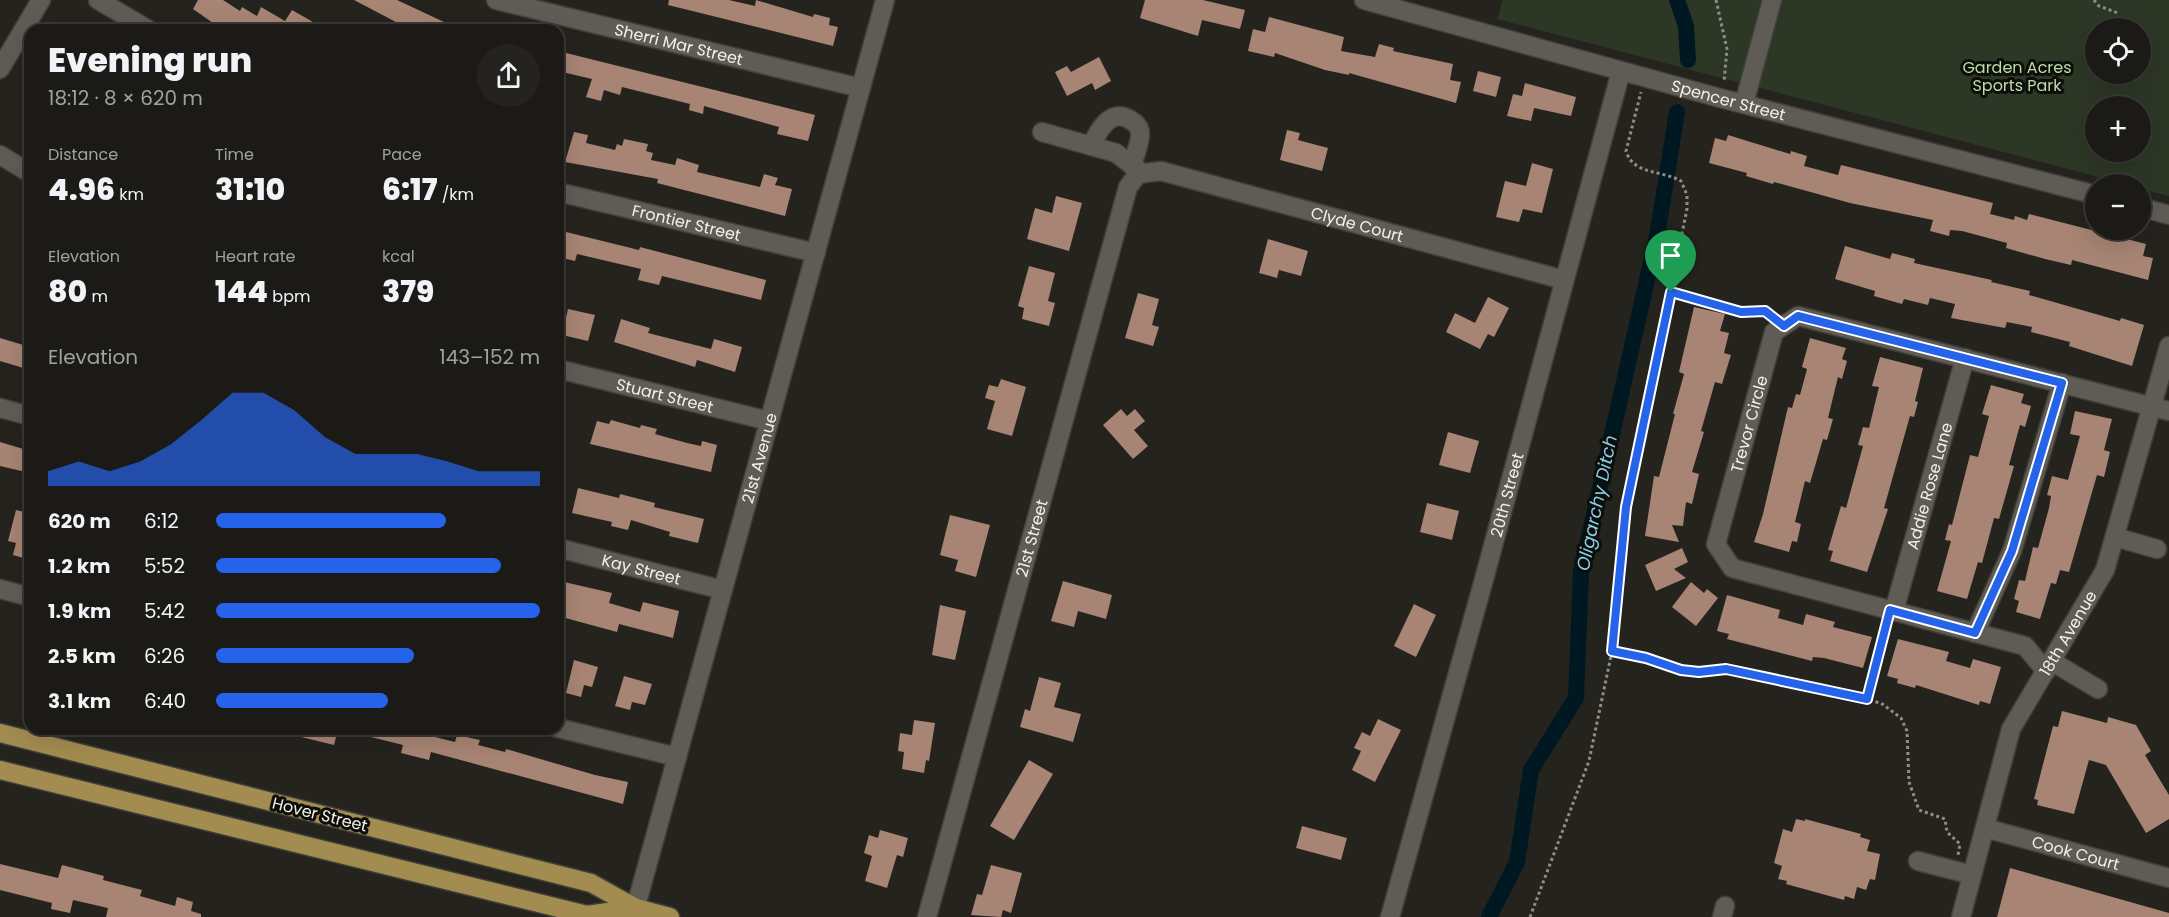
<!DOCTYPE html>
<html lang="en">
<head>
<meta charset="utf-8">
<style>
	:root { --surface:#1c1a16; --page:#25231f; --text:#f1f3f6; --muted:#a0a1a1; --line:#3a3835; --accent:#2563eb }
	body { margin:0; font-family:Poppins,sans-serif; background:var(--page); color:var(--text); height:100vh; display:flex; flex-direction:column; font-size:22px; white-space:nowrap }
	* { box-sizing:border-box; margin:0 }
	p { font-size:20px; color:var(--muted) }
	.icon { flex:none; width:33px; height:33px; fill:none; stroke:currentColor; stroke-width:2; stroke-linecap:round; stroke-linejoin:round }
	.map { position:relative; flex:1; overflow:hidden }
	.drawer { position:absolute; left:24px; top:24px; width:540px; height:711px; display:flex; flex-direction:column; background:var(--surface); border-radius:18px; box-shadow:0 6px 24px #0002,0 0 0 2px var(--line) }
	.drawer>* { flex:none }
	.fabs { position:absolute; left:2085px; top:18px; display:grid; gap:12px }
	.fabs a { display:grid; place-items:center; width:66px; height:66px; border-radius:50%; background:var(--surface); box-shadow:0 6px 24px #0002,0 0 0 2px var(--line); font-size:30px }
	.pin { position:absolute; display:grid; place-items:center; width:51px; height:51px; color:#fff; margin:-62px -26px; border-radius:50% 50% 50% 0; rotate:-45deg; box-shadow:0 0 6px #0007 }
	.pin .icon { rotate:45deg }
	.round { display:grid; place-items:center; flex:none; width:63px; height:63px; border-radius:32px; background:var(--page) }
	.head { display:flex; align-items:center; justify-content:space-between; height:102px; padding:0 24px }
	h1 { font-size:33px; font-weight:800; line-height:45px }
	.figures { display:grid; grid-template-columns:repeat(3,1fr); gap:9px; height:102px; padding:6px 24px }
	.figures div { display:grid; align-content:center }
	.figures b { font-size:30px; font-weight:800 }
	.figures small { font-size:16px; font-weight:400 }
	.figures p { font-size:16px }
	.chart { height:168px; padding:12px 24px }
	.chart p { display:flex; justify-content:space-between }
	.chart svg { width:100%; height:108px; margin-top:6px; fill:var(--accent); opacity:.7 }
	ul { padding:0 24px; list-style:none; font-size:20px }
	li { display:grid; grid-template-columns:96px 72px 1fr; align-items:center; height:45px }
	li i { height:15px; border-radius:8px; background:var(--accent) }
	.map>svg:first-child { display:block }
	.green { fill:#2d3726; fill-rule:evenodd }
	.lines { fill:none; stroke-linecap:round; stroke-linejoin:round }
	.canal { stroke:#001821; stroke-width:16 }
	.building { fill:#a78473 }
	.minor-casing { stroke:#403f39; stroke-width:21 }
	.major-casing { stroke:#403f39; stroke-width:21 }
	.path { stroke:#8f8d88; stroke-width:3; stroke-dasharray:3 3; stroke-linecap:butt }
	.minor { stroke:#5e5c55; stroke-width:18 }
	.major { stroke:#a38c50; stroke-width:18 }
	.route-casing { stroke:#fff; stroke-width:12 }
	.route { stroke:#2563eb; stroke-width:8 }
	.labels { text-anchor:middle; stroke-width:6; stroke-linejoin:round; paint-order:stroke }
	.street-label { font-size:16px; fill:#f1f0ec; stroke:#0d0d0a }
	.park-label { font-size:16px; fill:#bcdca5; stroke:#0d0d0a }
	.water-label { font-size:18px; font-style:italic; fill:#88d0e9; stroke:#0d0d0a }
</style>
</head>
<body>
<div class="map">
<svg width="2169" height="917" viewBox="0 0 2169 917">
	<rect width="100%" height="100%" fill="#25231d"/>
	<path class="green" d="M1503,0h666v196l-28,-7 -1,-5h-15l-628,-165zM2096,28h44v46h-44zM2096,106h44v46h-44z"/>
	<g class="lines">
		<path class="canal" d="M1677,0l9,26 2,34
			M1489,917l28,-55 14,-92 45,-72 5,-127 76,-335 20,-124"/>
	</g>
	<path class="building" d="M198,0h25l17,11 2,-4 15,9 4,-9 24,14 7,-11 35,20h-104l-30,-21z
		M354,0h43l64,30h-50z
		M669,0h60l26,6 1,-6 57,17 1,-3 16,4 -1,7 9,2 -5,19 -165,-41z
		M1145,0h58l42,10 -5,19 -38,-9 -4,16 -58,-18z
		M1269,17l75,20 -3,14 34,6 4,-13 15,4 -1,3 60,13 -3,16 11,2 -5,21 -107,-30v2l-24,-5 -50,-17 -1,4 -26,-6 5,-22 12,3z
		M558,51l257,64 -7,26 -31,-7 2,-7 -75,-21 -1,8 -14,-4 1,-6 -68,-17 -2,8 -16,-5 -3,11 -15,-4 6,-18 -34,-8z
		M1099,57l12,24 -16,9 -3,-7 -25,13 -12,-24 12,-6 4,6z
		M1478,71l23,6 -5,20 -23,-6z
		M1525,83l51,14 -5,19 -37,-8 -3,13 -24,-5 6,-22 9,2z
		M1287,130l13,3 -2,7 30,8 -6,23 -42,-11z
		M574,132l14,3 -2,8 29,7 2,-6 5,2 2,-7 24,5 -2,7 7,2 -2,7 24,5 2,-7 22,7 -2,7 63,15 4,-13 14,4 -3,7 17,4 -7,27 -128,-33 1,-4 -93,-17z
		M1728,135l62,19 1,-3 16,5 -3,10 34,9 3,-10 152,38 -3,11 24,6 1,-4 12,4 2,-6 117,30 -3,12 10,2 -5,22 -76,-20 -1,5 -26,-6 -39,-11 1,-5 -45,-12 -12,-1 -1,6 -19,-5 3,-11 -83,-17 -76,-21 -1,2 -27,-8 1,-3 -38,-10 6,-25 11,3z
		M1532,163l21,6 -11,44 -19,-4 -4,13 -23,-5 9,-36 21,5z
		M1056,196l26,7 -13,48 -42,-12 8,-31 17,5z
		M558,230l81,20 1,-3 126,33 -5,20 -99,-24 -3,9 -21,-5 3,-11 -64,-15 -2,7 -17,-4z
		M1268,239l40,12 -7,25 -22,-6 -2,8 -18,-5z
		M1845,246l45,13 2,-6 23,6 -1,4 78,17 -1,2 39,9 -1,4 91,26 1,-3 23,7 -12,41 -63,-20 1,-4 -39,-10 1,-5 -25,-5 -2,6 -54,-10 4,-14 -25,-6 -2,7 -24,-6 -2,5 -28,-8 1,-5 -40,-12z
		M1029,266l26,7 -7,28 7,2 -6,23 -27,-7 2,-11 -6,-2z
		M1138,293l21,6 -7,26 7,2 -6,19 -28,-8z
		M1488,297l21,11 -15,29 -6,-3 -8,15 -34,-17 9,-19 20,10z
		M1694,307l31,7 -5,17 9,2 -5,20 7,2 -9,29 -7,-2 -14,49 3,1 -12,40 7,2 -7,30 -6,-2 -3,24 -11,-1 7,17 -34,-6 9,-60 5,1 16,-63h-2l11,-40 -5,-2z
		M568,309l27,6 -7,26 -26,-6z
		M621,319l29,9 -2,5 63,16 3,-10 28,8 -7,25 -38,-12 -2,7 -81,-25z
		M0,338l30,9v23l-30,-9z
		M1810,338l36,10 -4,11 5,2 -5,18 -4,-2 -10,41 5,1 -6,21 -4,-1 -13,44 -5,-2 -10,41 6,2 -4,18 -5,-1 -3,11 -35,-10 9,-28 25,-107 4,1 4,-14 4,1 7,-26 -5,-2z
		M1880,357l43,11 -8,33 3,1 -4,15 -4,-1 -26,92 4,1 -21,63 -37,-11 3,-10 -5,-1 13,-44 5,2 17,-62 -5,-1 5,-18 6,1 10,-41 -7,-1z
		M1001,379l25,8 -14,49 -25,-7 8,-28 -10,-3 4,-13 9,2z
		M1991,385l33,9 -3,9 10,3 -6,21 -5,-2 -11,40 5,1 -15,53 -5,-1 -12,45 -4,-1 -11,37 -30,-8 14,-50 -6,-1 4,-16 3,1 18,-70 8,2 11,-41 -7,-2z
		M1121,409l6,7 8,-7 10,12 -11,9 14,16 -15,13 -30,-34z
		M2075,411l37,8 -8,31 6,2 -6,25 -7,-2 -28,97 -9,-2 -4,14 -5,-1 -11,36 -24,-7 3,-11 -5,-2 5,-19 6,1 8,-34 5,1 11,-40 2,-12 -4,-1 5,-19 16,4 12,-44 -10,-2z
		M611,420l29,8 1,-3 16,4 -2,5 32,9 14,3 1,-5 15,4 -6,27 -121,-28 7,-23 12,3z
		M1448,432l31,9 -9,32 -31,-8z
		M0,442l30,9v22l-30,-7z
		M578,488l41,10 1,-4 35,9 -1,4 50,12 -6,24 -29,-7 1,-4 -39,-12 -3,10 -17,-4 1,-4 -40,-9z
		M1427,503l32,8 -7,29 -32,-8z
		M16,510l13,3 -2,10 3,1v36l-17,-5 3,-12 -8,-2z
		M950,515l40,10 -14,52 -21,-6 3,-11 -18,-5z
		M1682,548l6,14 -14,7 12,9 -30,13 -11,-26z
		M1063,581l49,14 -6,24 -28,-8 -4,16 -23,-6z
		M564,582l48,11 -3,10 31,9 3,-10 36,9 -6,27 -54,-14 -2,8 -59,-16v-25l4,1z
		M1691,582l13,11 3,-4 11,9 -22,28 -24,-19z
		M1727,595l53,15 -2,8 25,7 3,-11 29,8 -2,5 39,10 -9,31 -39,-10 -11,-1 -1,4 -85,-22 2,-5 -12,-3z
		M1414,604l22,11 -20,42 -22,-11z
		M940,605l26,6 -11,49 -23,-5z
		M1898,639l51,13 -3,9 24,7 3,-9 28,8 -11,37 -10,-3 -1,4 -63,-20 -1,3 -18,-5 1,-4 -11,-3z
		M574,660l24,7 -6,20 -8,-2 -3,12 -15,-4z
		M624,676l28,8 -7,21 -13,-3 -2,8 -15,-4z
		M1039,677l22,6 -7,24 27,7 -8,28 -53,-15 5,-18 5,2z
		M2062,711l45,12 1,-6 28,8 15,26 -6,4 24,40v24l-23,14 -40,-68 -17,-5 -15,54 -37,-9 1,-5 -4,-1 19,-73 5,1z
		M1378,719l23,11 -26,52 -23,-12 9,-19 -7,-3 8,-16 8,4z
		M914,720l21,3 -6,38 -3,-1 -2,13 -22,-4 2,-17 -6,-1 2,-18 12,2z
		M290,729h48l-4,16 -45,-11z
		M360,729h64l-1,5 32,8 2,-7 23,5 -2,5 27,7 1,-3 89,26 33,7 -5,22 -192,-52 -2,8 -28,-7 2,-8 -44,-11z
		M1029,760l24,14 -39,66 -24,-14z
		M1796,819l9,2v-2l56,15 -1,3 10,3 -3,11 13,3 -5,26 -5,-1 -4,11 -9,-3 -3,12 -9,-3 -1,4 -58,-16 1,-3 -9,-2 4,-13 -8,-3 9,-34 9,3z
		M1302,826l45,12 -6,22 -45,-12z
		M880,830l28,8 -5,19 -6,-2 -10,33 -22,-7 7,-25 -8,-3 5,-18 9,3z
		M0,864l58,14 4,-13 42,11 -1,4 39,10 -2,6 35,10 2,-9 16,5 -2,9 10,3v3h-95l2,-9 -35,-8 -3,13 -19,-4 1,-6 -52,-13z
		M991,865l31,8 -11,40 -8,-3 -2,7 -30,-2 6,-21 5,1z
		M2010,868l159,45v4h-172z"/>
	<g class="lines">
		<defs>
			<g id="minor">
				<path d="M98,0l51,30"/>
				<path id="s1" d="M496,0l365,88"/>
				<path id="s2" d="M1364,0l356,98 376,97"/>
				<path d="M0,69l41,-69"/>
				<path d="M1744,104l28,-104"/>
				<path d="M1042,132l74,21 26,20"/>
				<path d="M1091,146c8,-17 21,-40 41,-25 4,2 8,7 8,12 1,9 -6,23 -8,33"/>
				<path d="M0,155l30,18"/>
				<path id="s3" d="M558,192l258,61"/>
				<path d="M2140,207l29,8"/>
				<path id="s4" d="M558,369l211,52"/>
				<path d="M0,408l30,8"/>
				<path d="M2115,537l42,12"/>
				<path id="s5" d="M558,548l165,42"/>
				<path d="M0,589l30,8"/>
				<path id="s6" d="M1894,611l71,-253"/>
				<path d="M1975,633l37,-82 50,-168"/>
				<path d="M2051,661l47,28"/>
				<path id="s7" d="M2046,671l-21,-25 -293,-78 -16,-24 58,-212 24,-16 371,95"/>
				<path d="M558,728l119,29"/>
				<path id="s8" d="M1985,828l184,50"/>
				<path d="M1918,861l54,14"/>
				<path id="s9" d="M633,917l252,-917"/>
				<path id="s10" d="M927,917l201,-730 10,-13 23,-3 403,109"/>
				<path id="s11" d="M1390,917l93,-334 138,-512"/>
				<path d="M1722,917l3,-11"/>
				<path id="s12" d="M1961,917l50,-188 94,-159 64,-224"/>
			</g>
			<path id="major" d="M0,733l591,150 45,25 34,9
				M0,770l587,145 49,-7"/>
		</defs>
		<use href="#minor" class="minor-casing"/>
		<use href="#major" class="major-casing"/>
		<path class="path" d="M1716,0l11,49 -3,33
			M2094,0l5,6 19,7
			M1671,293l70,19 24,-1 5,4
			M1612,651l34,7 35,12 18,2 27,-3 155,34 20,15 6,13 2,51 10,28 26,9 2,13 13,12 -2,11
			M1867,699l19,-74
			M1530,917l59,-156 23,-110 14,-144 61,-298v-14l-6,-14c-19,-11 -48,-6 -55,-30l15,-59"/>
		<use href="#minor" class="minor"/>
		<use href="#major" class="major"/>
	</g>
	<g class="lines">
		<defs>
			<path id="route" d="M1671,292l70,20 24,-1 19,15 14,-10 264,67 -50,168 -37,82 -85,-23 -23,89 -141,-30 -27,3 -18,-2 -35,-12 -34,-7 14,-144z"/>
		</defs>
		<use href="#route" class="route-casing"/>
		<use href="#route" class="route"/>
	</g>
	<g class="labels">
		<g class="street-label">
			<text dy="6" stroke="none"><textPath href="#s1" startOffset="188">Sherri Mar Street</textPath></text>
			<text dy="6" stroke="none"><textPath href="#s2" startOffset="378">Spencer Street</textPath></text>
			<text dy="6" stroke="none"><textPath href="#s3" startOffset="132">Frontier Street</textPath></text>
			<text dy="6" stroke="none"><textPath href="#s10" startOffset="1000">Clyde Court</textPath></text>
			<text dy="6" stroke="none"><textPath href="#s4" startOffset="110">Stuart Street</textPath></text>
			<text dy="6" stroke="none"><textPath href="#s7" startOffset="489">Trevor Circle</textPath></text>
			<text dy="6" stroke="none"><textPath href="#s9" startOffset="476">21st Avenue</textPath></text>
			<text dy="6" stroke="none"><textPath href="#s6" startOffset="130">Addie Rose Lane</textPath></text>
			<text dy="6" stroke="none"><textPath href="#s11" startOffset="438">20th Street</textPath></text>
			<text dy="6" stroke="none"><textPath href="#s10" startOffset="393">21st Street</textPath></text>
			<text dy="6" stroke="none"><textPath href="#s5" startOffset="86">Kay Street</textPath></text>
			<text dy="6" stroke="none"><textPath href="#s12" startOffset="306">18th Avenue</textPath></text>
			<text transform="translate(320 814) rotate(14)" y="6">Hover Street</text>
			<text dy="6" stroke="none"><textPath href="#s8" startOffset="94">Cook Court</textPath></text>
		</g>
		<g class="park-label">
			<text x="2017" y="73">Garden Acres<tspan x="2017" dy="18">Sports Park</tspan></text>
		</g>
		<g class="water-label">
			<text transform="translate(1597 503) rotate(-78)" y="6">Oligarchy Ditch</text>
		</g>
	</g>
</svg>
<div class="fabs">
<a><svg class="icon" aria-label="locate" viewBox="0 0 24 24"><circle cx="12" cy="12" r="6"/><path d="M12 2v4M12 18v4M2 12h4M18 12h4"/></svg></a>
<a>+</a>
<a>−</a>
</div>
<div class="pin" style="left:1671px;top:292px;background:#1e9e55"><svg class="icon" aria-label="arrive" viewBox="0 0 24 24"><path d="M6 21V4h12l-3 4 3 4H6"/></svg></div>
<section class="drawer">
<div class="head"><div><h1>Evening run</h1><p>18:12 · 8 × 620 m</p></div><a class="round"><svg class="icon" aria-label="share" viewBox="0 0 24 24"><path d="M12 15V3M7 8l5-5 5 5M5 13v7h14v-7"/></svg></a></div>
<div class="figures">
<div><p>Distance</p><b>4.96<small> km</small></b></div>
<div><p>Time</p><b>31:10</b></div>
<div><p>Pace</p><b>6:17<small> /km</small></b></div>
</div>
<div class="figures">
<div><p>Elevation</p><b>80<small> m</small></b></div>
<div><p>Heart rate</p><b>144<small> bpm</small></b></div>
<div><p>kcal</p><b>379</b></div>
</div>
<div class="chart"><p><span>Elevation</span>143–152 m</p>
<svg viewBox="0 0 160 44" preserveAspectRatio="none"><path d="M0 44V38L10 34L20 38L30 34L40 27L50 17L60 6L70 6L80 13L90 24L100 31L110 31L120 31L130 34L140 38L150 38L160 38V44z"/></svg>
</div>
<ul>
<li><b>620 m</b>6:12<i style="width:71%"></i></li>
<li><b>1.2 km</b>5:52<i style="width:88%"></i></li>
<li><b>1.9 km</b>5:42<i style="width:100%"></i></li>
<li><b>2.5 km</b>6:26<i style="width:61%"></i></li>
<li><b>3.1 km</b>6:40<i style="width:53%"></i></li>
</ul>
</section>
</div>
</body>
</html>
